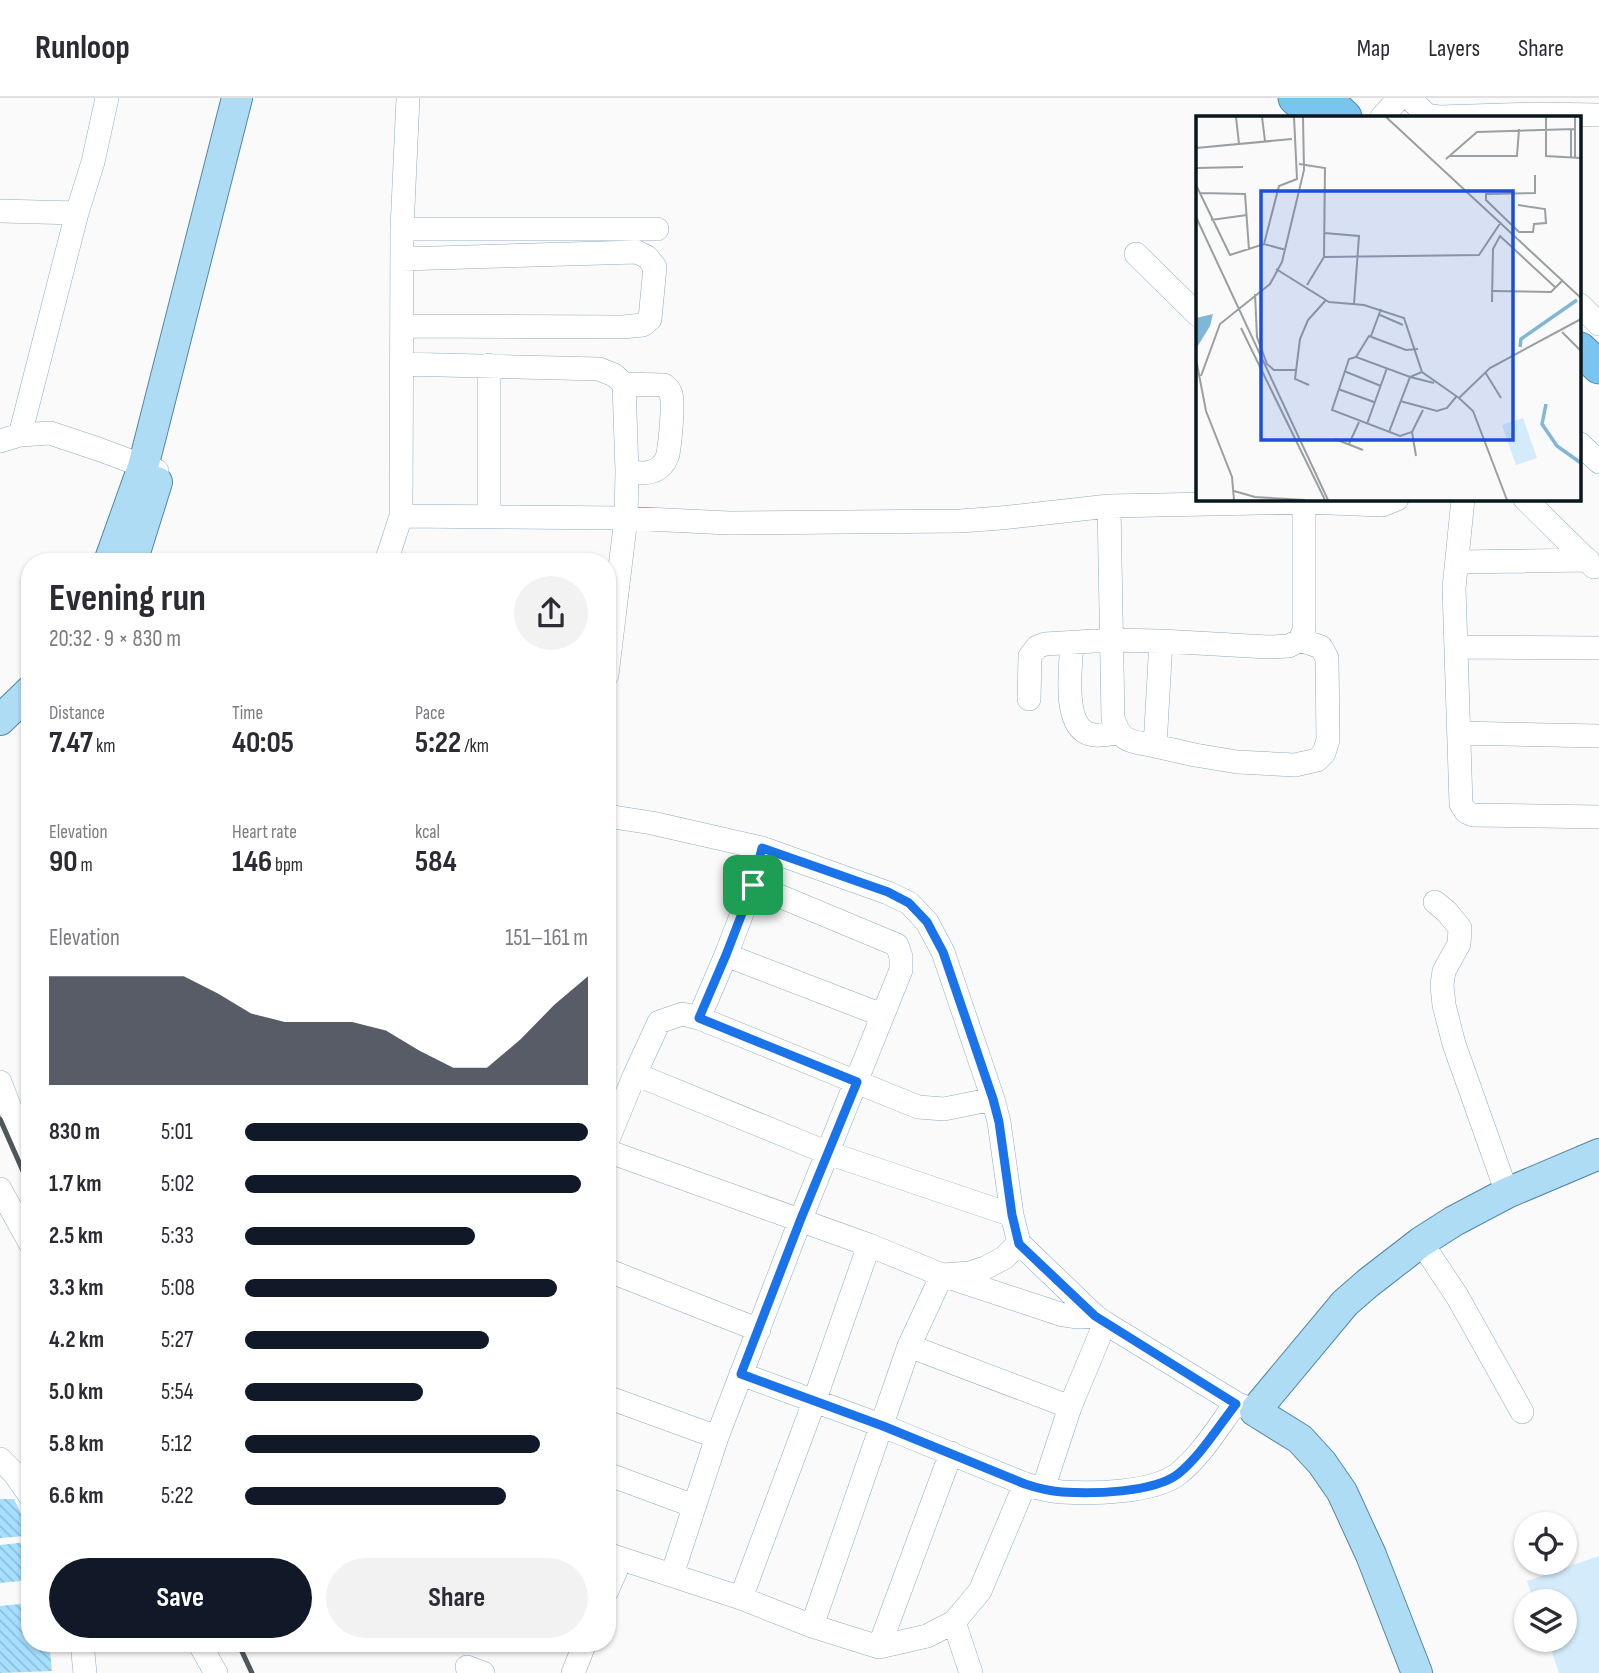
<!DOCTYPE html>
<html lang="en">
<head>
<meta charset="utf-8">
<style>
	:root { --surface:#fff; --page:#f2f2f3; --text:#2b2b33; --muted:#7c7c81; --line:#e1e1e2; --accent:#111827 }
	body { margin:0; font-family:"Sofia Sans Condensed",sans-serif; background:var(--page); color:var(--text); height:100vh; display:flex; flex-direction:column; font-size:26px; white-space:nowrap }
	* { box-sizing:border-box; margin:0 }
	p { font-size:23px; color:var(--muted) }
	.icon { flex:none; width:38px; height:38px; fill:none; stroke:currentColor; stroke-width:2; stroke-linecap:round; stroke-linejoin:round }
	.map { position:relative; flex:1; overflow:hidden }
	.panel { position:absolute; left:21px; top:455px; width:595px; height:1099px; display:flex; flex-direction:column; background:var(--surface); border-radius:28px; box-shadow:0 2px 5px #0004 }
	.panel>* { flex:none }
	.controls { position:absolute; left:1514px; top:1414px; display:grid; gap:14px }
	.controls a { display:grid; place-items:center; width:63px; height:63px; border-radius:50%; background:var(--surface); box-shadow:0 2px 5px #0004; font-size:35px }
	.pin { position:absolute; display:grid; place-items:center; width:60px; height:60px; color:#fff; margin:-30px; border-radius:14px; box-shadow:0 4px 10px #0006 }
	.round { display:grid; place-items:center; flex:none; width:74px; height:74px; border-radius:37px; background:var(--page) }
	.head { display:flex; align-items:center; justify-content:space-between; height:119px; padding:0 28px }
	h1 { font-size:38px; font-weight:700; line-height:52px }
	.metrics { display:grid; grid-template-columns:repeat(3,1fr); gap:10px; height:119px; padding:7px 28px }
	.metrics div { display:grid; align-content:center }
	.metrics b { font-size:30px; font-weight:700 }
	.metrics small { font-size:19px; font-weight:400 }
	.metrics p { font-size:19px }
	.chart { height:196px; padding:14px 28px }
	.chart p { display:flex; justify-content:space-between }
	.chart svg { width:100%; height:126px; margin-top:7px; fill:var(--accent); opacity:.7 }
	.cta { display:flex; gap:14px; margin-top:auto; padding:14px 28px }
	.cta a { flex:1; height:80px; border-radius:42px; background:var(--accent); color:#fff; font-size:28px; font-weight:700; line-height:80px; text-align:center }
	.cta a+a { background:var(--page); color:var(--text) }
	ul { padding:0 28px; list-style:none; font-size:23px }
	li { display:grid; grid-template-columns:112px 84px 1fr; align-items:center; height:52px }
	li i { height:18px; border-radius:9px; background:var(--accent) }
	header { display:flex; align-items:center; gap:42px; box-sizing:border-box; height:98px; padding:0 35px; background:var(--surface); border-bottom:2px solid var(--line) }
	header strong { font-size:33px }
	nav { display:flex; gap:38px; margin-inline-start:auto; font-size:24px }
	.map>svg:first-child { display:block }
	.park { fill:#d3ebfa }
	.building { fill:url(#building-back-hatch) }
	.lines { fill:none; stroke-linecap:round; stroke-linejoin:round }
	.minor-casing { stroke:#8caec1; stroke-width:24 }
	.major-casing { stroke:#5288a6; stroke-width:32 }
	.highway-casing { stroke:#5288a6; stroke-width:35 }
	.minor { stroke:#fff; stroke-width:23 }
	.major { stroke:#afdcf5; stroke-width:30 }
	.highway { stroke:#79c5ef; stroke-width:33 }
	.rail { stroke:#4e575c; stroke-width:5 }
	.route-casing { stroke:#fff; stroke-width:14 }
	.route { stroke:#1a73e8; stroke-width:9 }
	.inset-river { fill:none; stroke:#80b7d6; stroke-width:3.5 }
	.inset-road { fill:none; stroke:#9a9fa2; stroke-width:2 }
	.view { fill:#1d4ed8; fill-opacity:0.15; stroke:#1d4ed8; stroke-width:3.5 }
	.inset-edge { fill:none; stroke:#09161d; stroke-width:3.5 }
</style>
</head>
<body>
<header>
<strong>Runloop</strong>
<nav><a>Map</a><a>Layers</a><a>Share</a></nav>
</header>
<div class="map">
<svg width="1599" height="1575" viewBox="0 0 1599 1575">
	<defs>
		<pattern id="building-back-hatch" width="6" height="6" patternUnits="userSpaceOnUse" patternTransform="scale(1.75)"><rect width="6" height="6" fill="#a6dfff"/><path d="M-1 5l2 2M0 0l6 6M5-1l2 2" fill="none" stroke="#8ebfda"/></pattern>
	</defs>
	<rect width="100%" height="100%" fill="#fafafa"/>
	<path class="park" d="M1599,1458v117h-40l-11,-33h16v-39h-30l-7,-20z"/>
	<path class="building" d="M0,1401h14l11,23 1,14 -26,2z
		M28,1444l2,38 -30,3v-38z
		M30,1505v40h19l3,28 -52,2v-67z"/>
	<g class="lines">
		<defs>
			<path id="minor" d="M1409,0l18,17 13,2 97,-3 62,1
				M1382,19l17,-19
				M0,113l77,2
				M402,131h255
				M1136,156l62,61
				M402,161l235,-7 10,5 8,10 -5,52 -7,6 -20,2 -221,-1
				M1580,207l19,19
				M402,266l197,5 15,6 10,9 3,87 -1,47 -19,157
				M624,286l40,1c4,4 5,3 7,9 3,11 -1,48 -3,60 -1,5 -5,11 -9,14 -10,7 -21,5 -32,3
				M20,337l57,-222 16,-51 14,-64
				M0,343l20,-6 30,-2 48,16 59,22
				M1580,346l19,18
				M1463,401l-9,89 7,216 5,8 7,3 126,2
				M1525,401l69,68
				M1109,408l4,212c8,26 19,23 42,28
				M401,418l225,2 103,5 231,-2 41,-3 108,-12 195,-4 78,3 15,-6
				M489,419v-152
				M386,464l15,-46 1,-287 6,-131
				M1457,464l131,-2
				M1300,542l4,-10v-128
				M1072,544c-1,22 -9,77 13,90 9,6 22,2 32,1
				M1456,549l143,1
				M1029,601l1,-43 7,-9 8,-3 66,-4 50,1 107,6 21,-1 11,-6 21,7 6,11 1,82 -4,13 -7,7 -22,5 -58,-3 -42,-7 -40,-9 6,-105
				M1459,635l140,3
				M607,718l45,7 110,25 126,45 21,10 18,19 16,30 50,147 6,23 13,93 7,28 76,73 10,7 131,80 19,8
				M1435,804l12,10 13,16 -1,16 -15,27 -2,14 2,20 10,39 53,149
				M726,857l156,60
				M699,920l27,-63 27,-70 9,-37
				M635,976l193,79 184,62
				M0,984l30,78
				M607,1044l28,-68 24,-52 23,-8 17,4 219,89 26,2 49,-10
				M607,1053l262,94 73,30 28,-2 15,-5 19,-10 15,-15
				M0,1091l30,54
				M1421,1144l36,54 65,116
				M607,1172l152,60
				M909,1248l161,61 35,-84
				M741,1276l142,52 142,58c12,4 24,7 37,8 30,2 91,1 116,-18 23,-18 40,-47 58,-71
				M607,1299l110,40
				M0,1361l14,14 16,23
				M607,1376l87,32
				M1043,1391l27,-82
				M607,1456l134,44 71,28 67,21 48,-11 27,-14 26,-31 45,-107
				M672,1477l45,-138 83,-216 101,-251v-13l-4,-12 -144,-60
				M607,1493l14,-32
				M741,1500l73,-196 55,-157
				M954,1524l17,51
				M812,1528l97,-280 33,-71 121,40 13,2 19,-1
				M82,1545l3,30
				M199,1545l17,30
				M879,1549l72,-194
				M467,1569l16,6
				M573,1575l12,-30"/>
			<path id="major" d="M109,464l34,-95 94,-369
				M132,464l25,-80
				M0,622l30,-29
				M1417,1575l-46,-118 -29,-63 -20,-29 -22,-24 -45,-28 90,-108 23,-20 53,-41 33,-21 53,-28 92,-39"/>
			<path id="highway" d="M1295,0l21,19
				M1325,0l20,19
				M1580,251l19,18"/>
		</defs>
		<use href="#minor" class="minor-casing"/>
		<use href="#major" class="major-casing"/>
		<use href="#highway" class="highway-casing"/>
		<use href="#minor" class="minor"/>
		<use href="#major" class="major"/>
		<use href="#highway" class="highway"/>
		<path class="rail" d="M0,1021l30,68
			M238,1545l14,30"/>
	</g>
	<g class="lines">
		<defs>
			<path id="route" d="M762,750l126,44 21,11 18,19 16,30 50,147 6,23 13,93 7,29 76,72 141,88c-18,23 -35,51 -58,70 -25,19 -86,20 -116,18 -13,-1 -25,-4 -37,-8l-142,-58 -142,-52 59,-153 57,-139 -158,-64 27,-63 27,-70z"/>
		</defs>
		<use href="#route" class="route-casing"/>
		<use href="#route" class="route"/>
	</g>
	<g transform="translate(1196 18)">
		<rect width="385" height="385" fill="#fafafa"/>
		<path d="M327,302l14,40 -21,7 -14,-40z" fill="#d3ebfa"/>
		<path d="M17,198l-3,12 -14,23v-31z" fill="#80b7d6"/>
		<path class="inset-river" d="M324,231l1,-8 56,-39M350,288l-4,20 15,22 24,17"/>
		<path class="inset-road" d="M40,1l3,27M66,1l3,24M190,1l195,181M350,1v39l35,2M0,32l96,-9M253,40h68l2,-27M375,41v-28M379,41v-40M250,43l31,-27 98,-3M103,48l26,4 -1,89 -17,28M0,52l47,-1M0,69l34,70 34,-11 22,6M4,77l45,1 4,56M322,89l27,4 1,14 -12,1 -1,8h-14l-33,-32v-6l49,-1v-18M0,101l132,283M15,104l36,-5M128,117l35,3 -5,68M68,128l15,-58 18,-7 -3,-62M128,141l155,-2 22,-33M80,153l53,33 35,3 40,13 18,54 37,26M295,175l60,1 12,-12M59,178l2,43 10,27 7,6h23M296,186l1,-53 7,-13 56,52M184,199l23,10M45,212l84,172M366,216l19,19M175,220l10,-27M222,233l-12,1 -37,-14 -13,21 54,20 12,-5M160,241l-7,2 -17,51 68,26 12,-4 11,-22M0,243l10,52 26,66 2,23M148,255l37,15M289,256l16,26M5,260l19,-52 50,-40 12,-22 22,-92 -1,-53M113,269l-14,-6 5,-40 8,-19 18,-20M142,273l36,13M204,285l37,10 10,-3 9,-11M171,308l20,-56M193,316l21,-55 24,6M216,316l4,24M139,323l28,11M153,328l10,-22M38,375l21,6M58,381l51,3M311,384l-34,-89 -14,-13 31,-30 91,-49"/>
		<path class="view" d="M65,75h252v249h-252z"/>
		<rect width="385" height="385" class="inset-edge"/>
	</g>
</svg>
<div class="controls">
<a><svg class="icon" aria-label="locate" viewBox="0 0 24 24"><circle cx="12" cy="12" r="6"/><path d="M12 2v4M12 18v4M2 12h4M18 12h4"/></svg></a>
<a><svg class="icon" aria-label="layers" viewBox="0 0 24 24"><path d="M12 4l9 5-9 5-9-5zM3 14l9 5 9-5"/></svg></a>
</div>
<div class="pin" style="left:753px;top:787px;background:#1e9e55"><svg class="icon" aria-label="arrive" viewBox="0 0 24 24"><path d="M6 21V4h12l-3 4 3 4H6"/></svg></div>
<section class="panel">
<div class="head"><div><h1>Evening run</h1><p>20:32 · 9 × 830 m</p></div><a class="round"><svg class="icon" aria-label="share" viewBox="0 0 24 24"><path d="M12 15V3M7 8l5-5 5 5M5 13v7h14v-7"/></svg></a></div>
<div class="metrics">
<div><p>Distance</p><b>7.47<small> km</small></b></div>
<div><p>Time</p><b>40:05</b></div>
<div><p>Pace</p><b>5:22<small> /km</small></b></div>
</div>
<div class="metrics">
<div><p>Elevation</p><b>90<small> m</small></b></div>
<div><p>Heart rate</p><b>146<small> bpm</small></b></div>
<div><p>kcal</p><b>584</b></div>
</div>
<div class="chart"><p><span>Elevation</span>151–161 m</p>
<svg viewBox="0 0 160 44" preserveAspectRatio="none"><path d="M0 44V6L10 6L20 6L30 6L40 6L50 12L60 19L70 22L80 22L90 22L100 25L110 32L120 38L130 38L140 28L150 16L160 6V44z"/></svg>
</div>
<ul>
<li><b>830 m</b>5:01<i style="width:100%"></i></li>
<li><b>1.7 km</b>5:02<i style="width:98%"></i></li>
<li><b>2.5 km</b>5:33<i style="width:67%"></i></li>
<li><b>3.3 km</b>5:08<i style="width:91%"></i></li>
<li><b>4.2 km</b>5:27<i style="width:71%"></i></li>
<li><b>5.0 km</b>5:54<i style="width:52%"></i></li>
<li><b>5.8 km</b>5:12<i style="width:86%"></i></li>
<li><b>6.6 km</b>5:22<i style="width:76%"></i></li>
</ul>
<div class="cta"><a>Save</a><a>Share</a></div>
</section>
</div>
</body>
</html>
